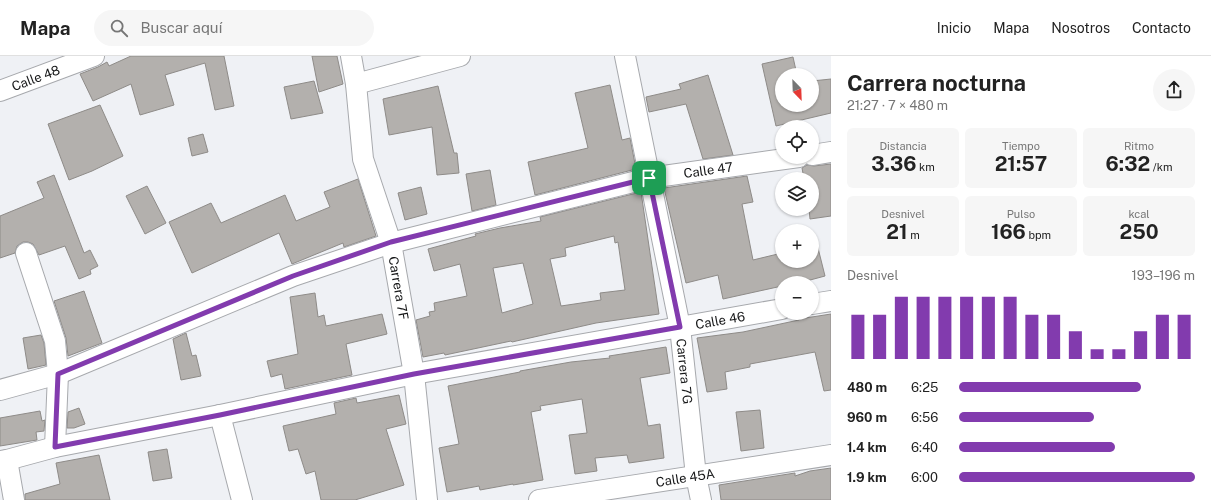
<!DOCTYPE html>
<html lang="es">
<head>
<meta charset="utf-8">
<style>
	:root { --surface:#fff; --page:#f6f6f6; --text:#222; --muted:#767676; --line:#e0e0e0; --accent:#823bae }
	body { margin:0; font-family:"Public Sans",sans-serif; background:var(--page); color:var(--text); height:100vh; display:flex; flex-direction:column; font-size:15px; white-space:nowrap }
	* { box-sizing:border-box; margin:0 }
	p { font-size:13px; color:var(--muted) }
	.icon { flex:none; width:22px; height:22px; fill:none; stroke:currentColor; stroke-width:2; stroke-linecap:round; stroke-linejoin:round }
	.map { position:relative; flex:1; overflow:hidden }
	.sheet { display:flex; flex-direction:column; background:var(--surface); width:380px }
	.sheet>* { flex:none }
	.needle { width:26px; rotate:157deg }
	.fabs { position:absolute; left:775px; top:12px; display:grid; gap:8px }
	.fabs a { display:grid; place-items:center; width:44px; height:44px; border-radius:50%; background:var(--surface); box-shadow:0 1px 3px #0004; font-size:20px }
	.pin { position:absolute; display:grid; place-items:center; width:34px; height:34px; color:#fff; margin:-17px; border-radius:8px; box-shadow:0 2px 6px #0006 }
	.round { display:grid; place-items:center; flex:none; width:42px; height:42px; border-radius:21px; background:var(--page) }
	.head { display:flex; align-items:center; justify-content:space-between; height:68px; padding:0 16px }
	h1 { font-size:22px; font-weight:700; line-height:30px }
	.metrics { display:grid; grid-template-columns:repeat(3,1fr); gap:6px; height:68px; padding:4px 16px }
	.metrics div { display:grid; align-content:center; border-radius:6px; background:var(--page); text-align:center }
	.metrics b { font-size:20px; font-weight:700 }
	.metrics small { font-size:11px; font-weight:400 }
	.metrics p { font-size:11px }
	.chart { height:112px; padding:8px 16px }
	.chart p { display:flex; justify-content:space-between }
	.chart svg { width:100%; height:72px; margin-top:4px; stroke:var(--accent); stroke-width:6 }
	ul { padding:0 16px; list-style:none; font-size:13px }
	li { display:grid; grid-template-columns:64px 48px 1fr; align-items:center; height:30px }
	li i { height:10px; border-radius:5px; background:var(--accent) }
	header { display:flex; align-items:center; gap:24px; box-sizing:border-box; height:56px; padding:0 20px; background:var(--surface); border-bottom:1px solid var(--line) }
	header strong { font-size:19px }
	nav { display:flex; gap:22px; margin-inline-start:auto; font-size:14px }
	.search { width:280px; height:36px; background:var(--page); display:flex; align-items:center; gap:10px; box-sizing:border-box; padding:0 14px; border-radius:22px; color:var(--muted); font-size:15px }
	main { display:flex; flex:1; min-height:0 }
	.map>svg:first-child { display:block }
	.building { fill:#b3b0ad; stroke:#8e8b88; fill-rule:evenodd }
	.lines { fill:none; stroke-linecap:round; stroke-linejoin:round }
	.minor-casing { stroke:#a7a9ad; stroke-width:22 }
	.minor { stroke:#fff; stroke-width:20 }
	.route-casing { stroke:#fff; stroke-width:8 }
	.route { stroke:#823bae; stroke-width:5 }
	.labels { text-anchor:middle; stroke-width:3; stroke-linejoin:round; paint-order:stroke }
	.street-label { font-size:13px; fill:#161718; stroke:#fefeff }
</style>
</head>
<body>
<header>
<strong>Mapa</strong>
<div class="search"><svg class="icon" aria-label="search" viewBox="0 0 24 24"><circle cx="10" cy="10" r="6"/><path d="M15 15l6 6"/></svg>Buscar aquí</div>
<nav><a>Inicio</a><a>Mapa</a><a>Nosotros</a><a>Contacto</a></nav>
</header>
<main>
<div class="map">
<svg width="831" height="444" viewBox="0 0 831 444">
	<rect width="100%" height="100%" fill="#eff1f5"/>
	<path class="building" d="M131,0h93l10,50 -19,4 -10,-47 -40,12 9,30 -34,10 -9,-31 -38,17 -13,-27 18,-7 9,-5 2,4z
		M312,0h25l6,28 -24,8z
		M793,1l4,18h-15v30h30v-24l19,-2v34l-55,13 -14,-62z
		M708,19l25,80 -30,4 -17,-55 -37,8 -3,-15 35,-8 -2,-5z
		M314,25l9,32 -32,6 -7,-32z
		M610,29l12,55 8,-2 6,31 -101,26 -7,-33 60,-14 -13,-55z
		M438,30l16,67h3l2,20 -22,2 -5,-48 -43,8 -6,-36z
		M100,49l23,51 -31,15 -23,9 -21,-56z
		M203,78l5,18 -16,4 -4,-18z
		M831,108v52l-21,3 -1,-10h3v-30h-8l-2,-11 5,-3 7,1z
		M490,114l6,35 -24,6 -6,-37z
		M54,119l30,78 6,-3 8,16 -8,4 1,4 -12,5 -14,-33 -26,9 -6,-11 -5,-2h-5l-6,4 -2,7 -15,5v-42l44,-18 -7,-16z
		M747,120l6,26 -11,2 11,56 29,-7v8h30v-16l5,-1 8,32 -26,7h-17v3l-59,13 -5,-24 -32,8 -22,-95z
		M358,123l18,57 -32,11 -1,-4 -51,21 -13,-31 -87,40 -23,-51 42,-19 10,20 64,-28 11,26 34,-14 -6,-15z
		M147,130l19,37 -21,11 -19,-38z
		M421,131l6,27 -22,6 -7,-27z
		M641,136l18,122 -63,9 -84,19 -1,-1 -66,14 -1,-2 -21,4 -7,-37 14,-4 -1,-4 6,-1 -1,-8 33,-7 -7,-32 -26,7 -6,-22 48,-13 -1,-2 25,-6 41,-7 -1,-4zM614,180l1,7 3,-1 7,48 -25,3 1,7 -40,6 -11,-47 16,-3 -1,-8zM523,207l10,41 -31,9 -9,-45z
		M84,235l18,52 -34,13 -2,-18 -12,-37z
		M315,237l3,24 6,-2 2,11 56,-12 5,20 -41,10 6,31 -67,14 -3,-15 -11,3 -4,-16 31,-7 -8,-57z
		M831,258v76l-7,1 -9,-39 -65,12v3l-25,5 2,17 -20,3 -10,-54 46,-6 56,-12v-1z
		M186,277l6,23 4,-1 5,21 -20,4 -8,-41z
		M41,279l3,8 2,22 -18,4 -5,-31z
		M666,291l4,26 -30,5 8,48 12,-2 4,34 -35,5 -2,-8 -32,3 2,13 -22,3 -6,-39 18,-2 -5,-34 -42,7 1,4 -10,2 12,68 -30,5v-1l-33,6 -1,-4 -32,6 -8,-44 20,-4 -11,-58 72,-14v-1l51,-9 39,-4 -1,-2z
		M399,339l7,29 -20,5 18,56 -49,15h-34l-6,-29 -9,3 -8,-25 -9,2 -6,-25 53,-12 -2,-11 22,-5 1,5z
		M79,352l6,16 -11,4h-7l1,-16z
		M760,354l4,38 -23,3 -5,-39z
		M40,355l2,10 3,-1 -1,11 -8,1 1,8 -37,6v-28z
		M167,393l5,29 -19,3 -5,-29z
		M99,399l11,45h-85v-6l35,-10 -4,-21z
		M831,412v32h-110l-2,-15 76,-12v3l15,-5z"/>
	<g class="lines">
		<defs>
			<g id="minor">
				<path id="s1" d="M351,0l5,28 7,75 28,84 23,131 13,126"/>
				<path id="s2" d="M625,0l55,271 16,149 5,24"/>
				<path d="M356,28l104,-28"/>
				<path id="s3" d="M0,35l94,-35"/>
				<path d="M812,99l19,-3"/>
				<path d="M26,197l29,88 3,33 -3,73"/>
				<path d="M812,248l19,-3"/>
				<path id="s4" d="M0,334l58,-16 235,-98 98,-33 258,-65 150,-21"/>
				<path d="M220,359l22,85"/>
				<path d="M7,404l7,40"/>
				<path id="s5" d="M0,405l7,-1 48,-13 165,-32 194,-41 368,-65"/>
				<path id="s6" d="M539,444l292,-45"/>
			</g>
		</defs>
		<use href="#minor" class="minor-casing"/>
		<use href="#minor" class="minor"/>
	</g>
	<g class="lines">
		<defs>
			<path id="route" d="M649,122l31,149 -266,47 -194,41 -165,32 3,-73 235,-98 98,-34z"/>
		</defs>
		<use href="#route" class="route-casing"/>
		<use href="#route" class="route"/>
	</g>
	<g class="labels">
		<g class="street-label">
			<text dy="5" stroke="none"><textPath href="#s3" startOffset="38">Calle 48</textPath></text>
			<text dy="5" stroke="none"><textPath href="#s4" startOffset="744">Calle 47</textPath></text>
			<text dy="5" stroke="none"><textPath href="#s1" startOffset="238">Carrera 7F</textPath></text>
			<text dy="5" stroke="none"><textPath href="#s5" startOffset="734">Calle 46</textPath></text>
			<text dy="5" stroke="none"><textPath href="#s2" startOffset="321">Carrera 7G</textPath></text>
			<text dy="5" stroke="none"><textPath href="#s6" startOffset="148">Calle 45A</textPath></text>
		</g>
	</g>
</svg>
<div class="fabs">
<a><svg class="needle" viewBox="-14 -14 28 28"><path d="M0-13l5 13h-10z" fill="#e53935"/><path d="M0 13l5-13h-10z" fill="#767676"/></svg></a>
<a><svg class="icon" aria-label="locate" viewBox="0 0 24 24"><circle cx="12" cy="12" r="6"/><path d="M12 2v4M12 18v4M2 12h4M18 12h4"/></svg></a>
<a><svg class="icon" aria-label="layers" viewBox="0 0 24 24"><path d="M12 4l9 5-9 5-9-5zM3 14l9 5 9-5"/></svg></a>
<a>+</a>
<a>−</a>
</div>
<div class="pin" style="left:649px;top:122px;background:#1e9e55"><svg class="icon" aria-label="arrive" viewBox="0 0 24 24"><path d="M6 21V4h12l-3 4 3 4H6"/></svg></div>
</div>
<section class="sheet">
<div class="head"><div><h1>Carrera nocturna</h1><p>21:27 · 7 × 480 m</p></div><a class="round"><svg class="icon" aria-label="share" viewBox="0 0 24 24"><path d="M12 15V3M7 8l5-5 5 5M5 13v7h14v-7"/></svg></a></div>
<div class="metrics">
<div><p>Distancia</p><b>3.36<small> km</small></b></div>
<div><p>Tiempo</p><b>21:57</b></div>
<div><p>Ritmo</p><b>6:32<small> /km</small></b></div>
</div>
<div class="metrics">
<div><p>Desnivel</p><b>21<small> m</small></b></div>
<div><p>Pulso</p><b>166<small> bpm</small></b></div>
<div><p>kcal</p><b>250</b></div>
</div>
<div class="chart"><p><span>Desnivel</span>193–196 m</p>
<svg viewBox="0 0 160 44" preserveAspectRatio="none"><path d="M5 44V17M15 44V17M25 44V6M35 44V6M45 44V6M55 44V6M65 44V6M75 44V6M85 44V17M95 44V17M105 44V27M115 44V38M125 44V38M135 44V27M145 44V17M155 44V17"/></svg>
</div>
<ul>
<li><b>480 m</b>6:25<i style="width:77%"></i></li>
<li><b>960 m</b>6:56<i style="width:57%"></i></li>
<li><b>1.4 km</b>6:40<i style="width:66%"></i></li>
<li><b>1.9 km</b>6:00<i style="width:100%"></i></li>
</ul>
</section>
</main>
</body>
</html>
